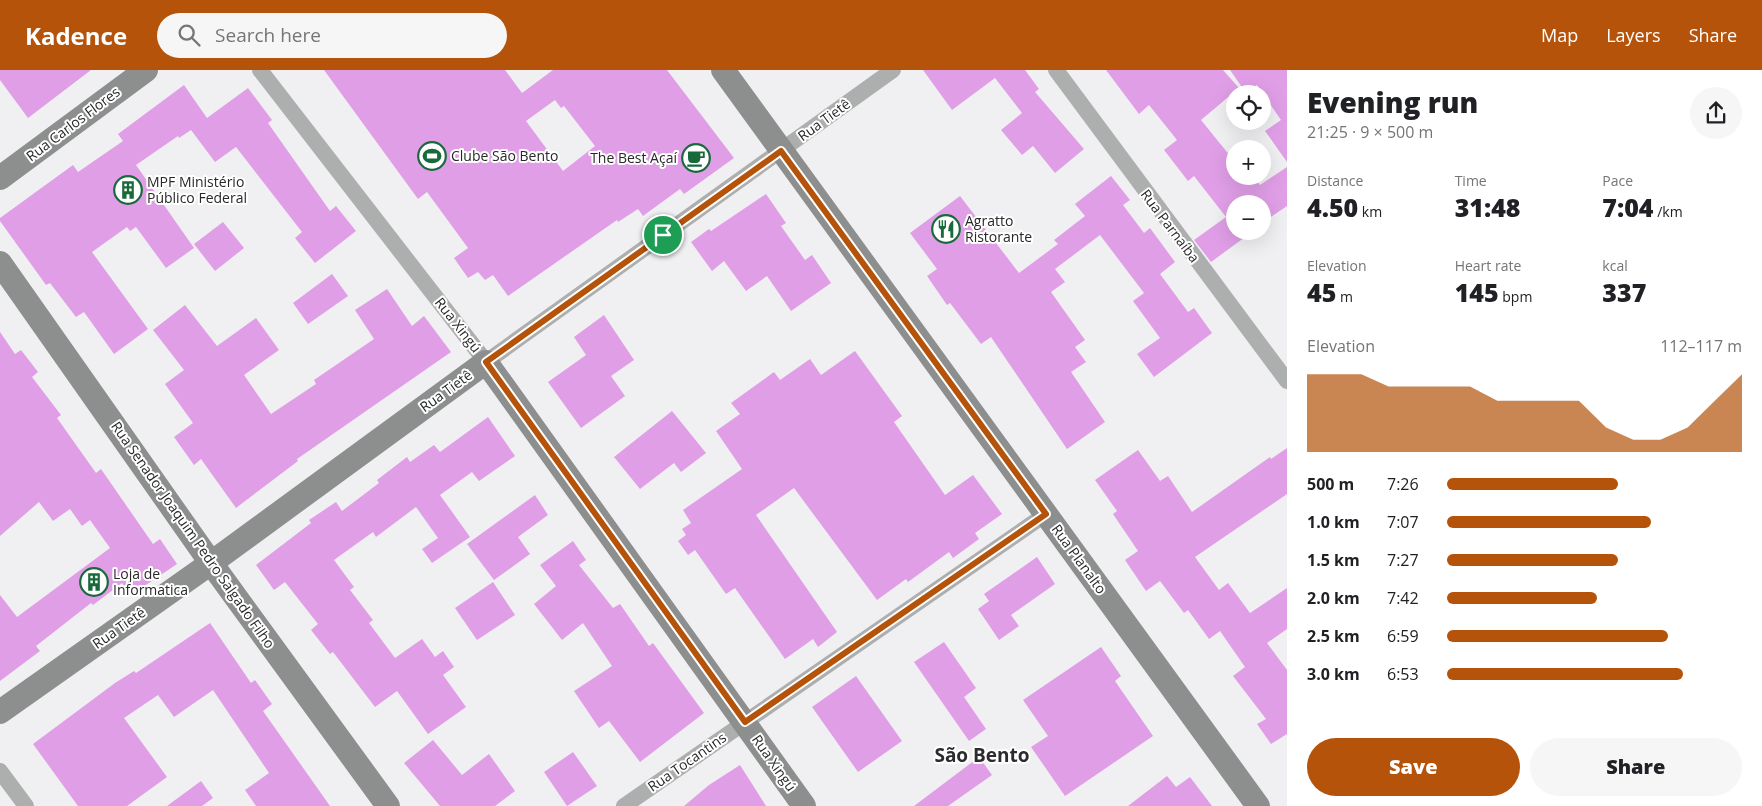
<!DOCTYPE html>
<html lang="en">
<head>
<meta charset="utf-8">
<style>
	:root { --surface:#fff; --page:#f6f6f6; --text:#202124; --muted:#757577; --accent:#b45309 }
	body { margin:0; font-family:"Open Sans",sans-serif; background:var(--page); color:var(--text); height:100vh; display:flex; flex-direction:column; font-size:19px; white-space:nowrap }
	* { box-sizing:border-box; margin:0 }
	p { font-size:16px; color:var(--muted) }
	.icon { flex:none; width:28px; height:28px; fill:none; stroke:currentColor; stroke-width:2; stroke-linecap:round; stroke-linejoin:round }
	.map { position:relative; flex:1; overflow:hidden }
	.details { display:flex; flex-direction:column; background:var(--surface); width:475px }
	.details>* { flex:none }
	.buttons { position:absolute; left:1226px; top:15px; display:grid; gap:10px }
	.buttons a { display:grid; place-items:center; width:45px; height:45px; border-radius:50%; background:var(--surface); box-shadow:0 5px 20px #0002; font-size:25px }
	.pin { position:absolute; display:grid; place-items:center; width:42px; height:42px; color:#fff; margin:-21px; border:2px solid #fff; border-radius:50%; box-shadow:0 1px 5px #0007 }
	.round { display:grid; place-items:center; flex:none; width:52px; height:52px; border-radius:26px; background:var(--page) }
	.overview { display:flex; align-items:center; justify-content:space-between; height:85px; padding:0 20px }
	h1 { font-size:28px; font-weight:800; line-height:38px }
	.stats { display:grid; grid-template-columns:repeat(3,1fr); gap:8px; height:85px; padding:5px 20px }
	.stats div { display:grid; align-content:center }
	.stats b { font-size:25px; font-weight:800 }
	.stats small { font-size:14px; font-weight:400 }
	.stats p { font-size:14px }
	.chart { height:140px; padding:10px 20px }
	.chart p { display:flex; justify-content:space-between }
	.chart svg { width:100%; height:90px; margin-top:5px; fill:var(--accent); opacity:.7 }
	.cta { display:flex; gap:10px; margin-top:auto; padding:10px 20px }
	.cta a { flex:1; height:58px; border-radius:30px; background:var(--accent); color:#fff; font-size:20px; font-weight:800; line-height:58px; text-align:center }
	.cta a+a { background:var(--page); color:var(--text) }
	ul { padding:0 20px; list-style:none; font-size:16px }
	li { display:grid; grid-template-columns:80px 60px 1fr; align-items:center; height:38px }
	li i { height:12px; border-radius:6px; background:var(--accent) }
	header { display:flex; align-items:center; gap:30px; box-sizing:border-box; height:70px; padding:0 25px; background:var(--accent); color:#fff }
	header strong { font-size:24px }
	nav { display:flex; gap:28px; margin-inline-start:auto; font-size:18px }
	.search { width:350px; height:45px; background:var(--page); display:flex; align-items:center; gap:12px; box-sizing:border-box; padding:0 18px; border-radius:28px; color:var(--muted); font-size:19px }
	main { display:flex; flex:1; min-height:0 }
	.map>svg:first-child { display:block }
	.building { fill:#e09ee7; fill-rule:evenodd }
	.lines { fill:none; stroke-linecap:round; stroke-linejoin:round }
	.street { stroke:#adafaf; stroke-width:16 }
	.secondary { stroke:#8d8f8f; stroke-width:24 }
	.route-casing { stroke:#fff; stroke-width:10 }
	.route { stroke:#b45309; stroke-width:6 }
	.labels { text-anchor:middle; stroke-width:4; stroke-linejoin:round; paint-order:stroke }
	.street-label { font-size:14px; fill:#282829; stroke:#fff }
	.poi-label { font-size:14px; fill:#282829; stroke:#fff; text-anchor:start }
	.district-label { font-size:19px; font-weight:bold; fill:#2c2c2e; stroke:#fff }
</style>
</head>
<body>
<header>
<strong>Kadence</strong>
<div class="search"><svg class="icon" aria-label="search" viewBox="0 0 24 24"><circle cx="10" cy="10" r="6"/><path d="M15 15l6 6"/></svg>Search here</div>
<nav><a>Map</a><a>Layers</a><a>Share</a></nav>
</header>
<main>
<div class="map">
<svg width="1287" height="736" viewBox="0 0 1287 736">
	<rect width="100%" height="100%" fill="#f0f0f2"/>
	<path class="building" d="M0,0h91l-63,48 -28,-38z
		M324,0h181l17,23 31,-23h114l67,88 -50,36 -4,-5 -37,27 -5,-7 -20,13 -1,-2 -109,76 -15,-21 -8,5 -7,-8 -10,6 -14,-20 14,-10 -41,-56 -9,7zM555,30l6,8 3,-2 31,40 -32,25 -37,-50z
		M923,0h102l14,19 -4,3 49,57 -29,24 -22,-27 -11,9 -21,-25 21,-17 -27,-35 -43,32z
		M1106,0h117l16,18 -38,32 34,42v14h18l7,9 27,-18v39l-25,17v-19h-27v27l17,1 -41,30 -17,-22 32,-23 -32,-41 -6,5 -24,-31 13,-10 -28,-35 -10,9z
		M1230,0h57v92l-22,-31 16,-11 -24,-35 -11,8z
		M184,15l23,33 41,-30 24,32 -4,3 62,88 6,-5 20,25 -41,32 -20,-25 7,-6 -66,-85 -21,15 -24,-32 -12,8 -1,-2 -42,29 58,83 -28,20 -30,-41 -6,4 -3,-4 -35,25 56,77 -34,25 -30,-42 -8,5 -26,-34 -4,2 -46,-64v-3l73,-53 5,7 45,-31 -5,-7z
		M1111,106l19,24 -7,5 21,28 6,-5 25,34 -15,12 28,38 6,-4 18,25 -58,44 -17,-23 23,-16 -27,-37 11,-8 -44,-58 -45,34 10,13 -14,10 34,48 -10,7 11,15 -15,10 34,50 -38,27 -76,-112 -10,7 -31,-41 -3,2 -20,-29 10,-7 -27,-36 50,-37 59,77 39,-29 -4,-4 31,-24 -10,-12z
		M766,124l20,29 -5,3 24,34 7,-5 19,28 -40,28 -24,-35 -21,15 -22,-30 -12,10 -21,-29 18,-13 2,2z
		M223,152l21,26 -29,23 -21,-27z
		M332,204l16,22 -40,28 -15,-21z
		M387,219l25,37 12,-10 27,36 -154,107 1,2 -62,47 -35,-49 -7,6 -20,-28 19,-14 -28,-39 19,-14 -31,-40 32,-25 32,41 39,-28 23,32 -35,25 27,39 45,-30 -2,-4 60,-41 -19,-29z
		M604,245l30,45 -23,16 14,20 -44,32 -33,-46 38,-27 -12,-18z
		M0,262l15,22 6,-4 17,22 -6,5 29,38 -4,3 39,55 5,-4 52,75 7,-5 17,25 -46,31 -9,-12 -29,22 -2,-2 -55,43 4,5 -40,30v-86l17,22 93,-69 -20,-28 -8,6 -12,-17 -17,12 -14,-19 -39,34z
		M855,281l47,65 -8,6 51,73 28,-20 29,39 -27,19 4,6 -26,19 -4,-6 -41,30 -2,-3 -29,21 -83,-112 -38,27 81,117 -19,15 -5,-8 -28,20 -50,-71 -9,6 -31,-44 -7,5 -10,-14 8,-6 -4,-6 9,-6 -8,-13 59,-41 -26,-38 24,-17 -9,-11 43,-31 6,8 30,-21 11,16z
		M672,341l34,42 -25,19 -7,-9 -34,26 -26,-32z
		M488,347l27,39 -36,25 -7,-9 -32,23 30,42 -38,26 -10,-14 16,-11 -22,-31 -40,30 -3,-5 -39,28 20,27 -4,3 23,30 -4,3 26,35 27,-19 13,18 8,-6 11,16 -11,8 23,32 -38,27 -31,-43 -22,16 -42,-55 -3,2 -19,-24 7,-6 -33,-42 -11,8 -18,-25 55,-42 -2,-3 27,-18 6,9 37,-28 -2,-3 30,-23 3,5 24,-17 6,7z
		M1287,378v46l-92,63 24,33 9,-7 22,30 37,-25v41l-20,14 20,27v64l-16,10 -14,-20 9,-5 -33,-43 12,-9 -25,-36 -11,8 -21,-29 -4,3 -24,-32 -14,10 -21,-31 13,-9 -25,-37 4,-3 -22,-31 43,-30 22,31 8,-5 24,36 78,-55 1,2z
		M535,425l13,20 -30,22 12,17 -36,26 -27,-36z
		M573,471l13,19 -7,5 34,43 7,-4 29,42 4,-3 51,70 -64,49 -31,-41 -10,7 -25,-37 38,-25 -29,-43 -21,17 -28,-36 22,-18 -16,-21z
		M1037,487l18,27 -44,31 8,11 -20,14 -21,-31 11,-8 -5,-7z
		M493,512l22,33 -38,25 -22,-32z
		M210,553l41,60 4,-3 17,24 -9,7 67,95h-74l-11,-16 24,-17 -56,-83 -39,27 -16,-22 -34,23 43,59 -40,29h-49l-45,-62 82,-61 19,-12 2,2z
		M944,572l32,46 -12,9 22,32 -17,12 -55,-79z
		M1101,577l20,29 -6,5 38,55 -88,60 -34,-49 17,-11 -25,-36z
		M856,606l46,65 -44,31 -46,-65z
		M433,670l29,35 27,-21 26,37 -20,15h-55l-36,-43z
		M573,682l24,34 -30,20 -23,-34z
		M979,687l13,18 -44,31h-34z
		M740,695l26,41h-82l25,-21z
		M1167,706l9,11 14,-10 22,29h-84z
		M201,711l12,17 -11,8h-35z"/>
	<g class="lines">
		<path class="street" d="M260,0l226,292 407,-292
			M1056,0l231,311
			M0,701l26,35
			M624,736l422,-292"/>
		<path class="secondary" d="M723,0l535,736
			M0,108l146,-108
			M0,193l211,300 177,243
			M0,642l211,-149 275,-201 318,444"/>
	</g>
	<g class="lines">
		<defs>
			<path id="route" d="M781,81l265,363 -301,208 -259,-360z"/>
		</defs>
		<use href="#route" class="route-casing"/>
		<use href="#route" class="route"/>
	</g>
	<defs>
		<symbol id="stadium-ring" viewBox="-11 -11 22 22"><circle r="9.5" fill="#fff" stroke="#186a3b" stroke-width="1.5"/><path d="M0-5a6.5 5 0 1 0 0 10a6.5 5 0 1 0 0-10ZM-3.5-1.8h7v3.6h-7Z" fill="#186a3b"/></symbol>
		<symbol id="cafe-ring" viewBox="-11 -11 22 22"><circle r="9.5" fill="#fff" stroke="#186a3b" stroke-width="1.5"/><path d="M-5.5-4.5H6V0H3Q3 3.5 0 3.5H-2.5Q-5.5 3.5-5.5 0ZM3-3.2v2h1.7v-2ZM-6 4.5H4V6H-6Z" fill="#186a3b"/></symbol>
		<symbol id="building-ring" viewBox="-11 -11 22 22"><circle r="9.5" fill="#fff" stroke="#186a3b" stroke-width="1.5"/><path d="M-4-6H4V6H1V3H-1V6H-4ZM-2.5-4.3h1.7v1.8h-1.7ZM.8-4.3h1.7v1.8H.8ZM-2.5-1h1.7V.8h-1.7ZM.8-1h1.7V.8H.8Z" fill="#186a3b"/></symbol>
		<symbol id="restaurant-ring" viewBox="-11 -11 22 22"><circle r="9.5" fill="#fff" stroke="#186a3b" stroke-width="1.5"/><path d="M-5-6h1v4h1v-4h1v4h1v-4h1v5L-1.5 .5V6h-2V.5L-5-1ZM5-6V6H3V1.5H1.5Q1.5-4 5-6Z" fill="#186a3b"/></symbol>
	</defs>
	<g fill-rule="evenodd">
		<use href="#stadium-ring" x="416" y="70" width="32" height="32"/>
		<use href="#cafe-ring" x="680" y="72" width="32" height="32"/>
		<use href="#building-ring" x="112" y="104" width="32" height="32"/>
		<use href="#restaurant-ring" x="930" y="143" width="32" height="32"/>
		<use href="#building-ring" x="78" y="496" width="32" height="32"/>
	</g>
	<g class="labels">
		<g class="street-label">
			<text transform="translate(824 50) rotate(-36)" y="5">Rua Tietê</text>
			<text transform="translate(73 54) rotate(-37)" y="5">Rua Carlos Flores</text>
			<text transform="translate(1170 156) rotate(53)" y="5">Rua Parnaíba</text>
			<text transform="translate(458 255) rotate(52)" y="5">Rua Xingú</text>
			<text transform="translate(446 321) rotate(-36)" y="5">Rua Tietê</text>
			<text transform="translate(193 465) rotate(55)" y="5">Rua Senador Joaquim Pedro Salgado Filho</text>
			<text transform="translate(1079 489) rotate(54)" y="5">Rua Planalto</text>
			<text transform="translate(119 558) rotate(-35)" y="5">Rua Tietê</text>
			<text transform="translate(687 692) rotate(-35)" y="5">Rua Tocantins</text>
			<text transform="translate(774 693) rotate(55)" y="5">Rua Xingú</text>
		</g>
		<g class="poi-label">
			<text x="451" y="91">Clube São Bento</text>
			<text x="677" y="93" text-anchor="end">The Best Açaí</text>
			<text x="147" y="117">MPF Ministério<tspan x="147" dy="16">Público Federal</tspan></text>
			<text x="965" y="156">Agratto<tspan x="965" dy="16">Ristorante</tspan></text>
			<text x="113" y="509">Loja de<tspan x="113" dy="16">Informatica</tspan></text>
		</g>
		<g class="district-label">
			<text x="982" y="692">São Bento</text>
		</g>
	</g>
</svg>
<div class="buttons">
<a><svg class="icon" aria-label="locate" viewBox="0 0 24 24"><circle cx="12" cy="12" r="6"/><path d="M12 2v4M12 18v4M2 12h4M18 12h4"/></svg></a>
<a>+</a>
<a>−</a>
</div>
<div class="pin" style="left:663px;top:165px;background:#1e9e55"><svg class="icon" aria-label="arrive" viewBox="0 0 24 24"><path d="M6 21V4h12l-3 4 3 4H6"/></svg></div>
</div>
<section class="details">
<div class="overview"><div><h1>Evening run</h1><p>21:25 · 9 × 500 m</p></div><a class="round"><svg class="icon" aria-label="share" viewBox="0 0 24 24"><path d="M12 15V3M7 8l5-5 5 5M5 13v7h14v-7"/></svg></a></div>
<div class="stats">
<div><p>Distance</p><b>4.50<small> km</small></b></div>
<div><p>Time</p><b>31:48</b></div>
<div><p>Pace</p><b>7:04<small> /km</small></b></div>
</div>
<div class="stats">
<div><p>Elevation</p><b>45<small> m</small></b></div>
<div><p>Heart rate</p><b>145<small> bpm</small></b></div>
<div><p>kcal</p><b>337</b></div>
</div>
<div class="chart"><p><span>Elevation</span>112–117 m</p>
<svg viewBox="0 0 160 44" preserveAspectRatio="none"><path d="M0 44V6L10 6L20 6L30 12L40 12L50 12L60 12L70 19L80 19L90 19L100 19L110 32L120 38L130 38L140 32L150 19L160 6V44z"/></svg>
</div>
<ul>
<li><b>500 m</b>7:26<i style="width:58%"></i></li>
<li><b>1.0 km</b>7:07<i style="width:69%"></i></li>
<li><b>1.5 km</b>7:27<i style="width:58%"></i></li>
<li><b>2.0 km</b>7:42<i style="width:51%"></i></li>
<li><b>2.5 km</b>6:59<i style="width:75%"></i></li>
<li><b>3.0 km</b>6:53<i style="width:80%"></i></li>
</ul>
<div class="cta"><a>Save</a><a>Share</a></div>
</section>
</main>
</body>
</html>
